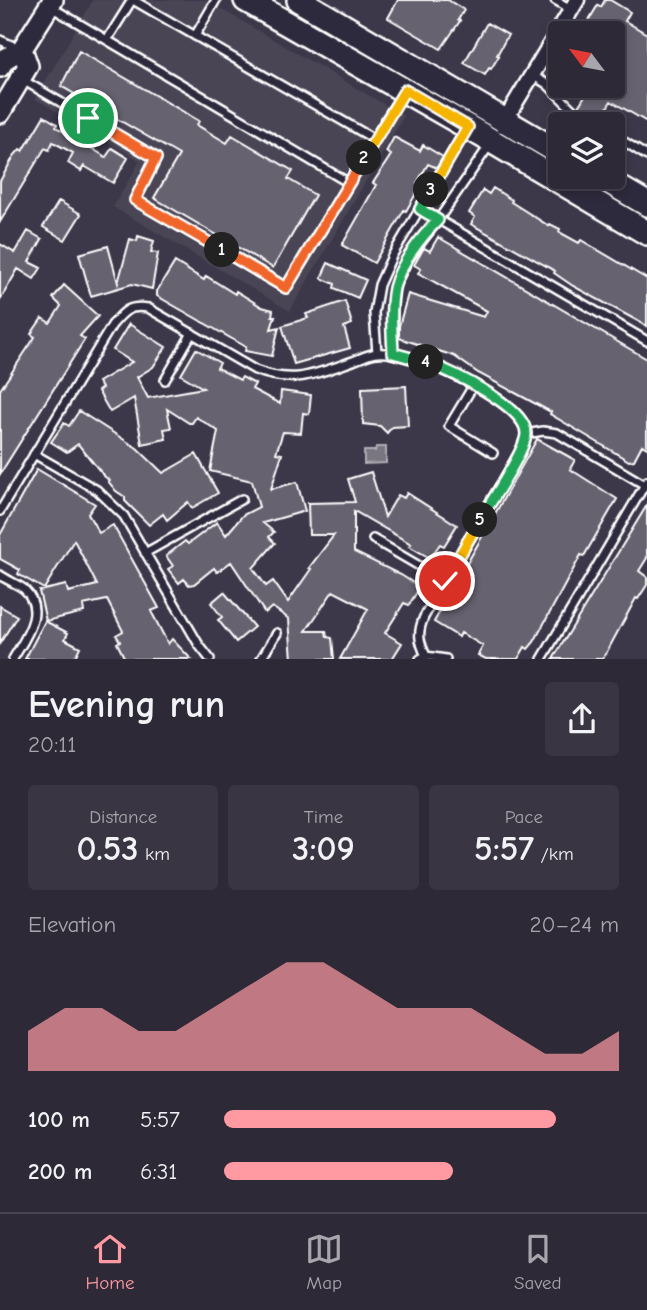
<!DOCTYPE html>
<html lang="en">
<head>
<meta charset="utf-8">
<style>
	:root { --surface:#2d2937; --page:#393542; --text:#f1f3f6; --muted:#a7a6ad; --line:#484552; --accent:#ff9aa2 }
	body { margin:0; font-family:"Comic Neue",sans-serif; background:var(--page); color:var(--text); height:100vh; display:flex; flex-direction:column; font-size:26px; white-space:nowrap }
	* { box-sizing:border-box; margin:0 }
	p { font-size:23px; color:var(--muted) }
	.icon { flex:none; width:38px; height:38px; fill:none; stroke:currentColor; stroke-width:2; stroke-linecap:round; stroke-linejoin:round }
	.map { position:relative; height:659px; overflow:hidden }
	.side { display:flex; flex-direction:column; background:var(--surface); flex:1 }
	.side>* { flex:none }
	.needle { width:46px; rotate:302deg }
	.fabs { position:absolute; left:548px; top:21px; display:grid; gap:14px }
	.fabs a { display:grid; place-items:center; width:77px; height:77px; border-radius:7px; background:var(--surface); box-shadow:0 4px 10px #0003,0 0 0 2px var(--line); font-size:35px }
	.pin { position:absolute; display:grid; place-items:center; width:60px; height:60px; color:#fff; margin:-30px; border:4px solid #fff; border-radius:50%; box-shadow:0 2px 7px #0007 }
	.km { position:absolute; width:35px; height:35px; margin:-18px; border-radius:50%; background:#222; color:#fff; font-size:19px; line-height:35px; text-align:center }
	.round { display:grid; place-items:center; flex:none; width:74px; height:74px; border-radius:7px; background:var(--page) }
	.head { display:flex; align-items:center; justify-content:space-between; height:119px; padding:0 28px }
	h1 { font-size:38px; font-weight:700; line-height:52px }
	.stats { display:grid; grid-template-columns:repeat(3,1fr); gap:10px; height:119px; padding:7px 28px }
	.stats div { display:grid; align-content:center; border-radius:7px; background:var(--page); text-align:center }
	.stats b { font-size:35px; font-weight:700 }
	.stats small { font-size:19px; font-weight:400 }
	.stats p { font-size:19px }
	.chart { height:196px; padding:14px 28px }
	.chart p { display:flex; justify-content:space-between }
	.chart svg { width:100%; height:126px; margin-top:7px; fill:var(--accent); opacity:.7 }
	ul { padding:0 28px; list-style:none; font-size:23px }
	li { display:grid; grid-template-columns:112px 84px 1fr; align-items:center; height:52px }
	li i { height:18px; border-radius:9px; background:var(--accent) }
	.menu { display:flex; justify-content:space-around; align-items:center; height:98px; border-top:2px solid var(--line); background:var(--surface); font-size:19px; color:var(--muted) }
	.menu a { display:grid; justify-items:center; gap:4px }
	.menu .current { color:var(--accent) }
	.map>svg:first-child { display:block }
	.built { fill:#494455 }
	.water { fill:#797682; stroke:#afadb4; stroke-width:2 }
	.building { fill:#666270; stroke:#fff; stroke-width:2 }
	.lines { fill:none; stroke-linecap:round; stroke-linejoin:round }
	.lane-casing { stroke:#fff; stroke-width:12 }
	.street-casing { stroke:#fff; stroke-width:19 }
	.secondary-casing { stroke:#fff; stroke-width:24 }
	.primary-casing { stroke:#fff; stroke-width:28 }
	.lane { stroke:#2f2a3d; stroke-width:7 }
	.street { stroke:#2f2a3d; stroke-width:14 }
	.secondary { stroke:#2f2a3d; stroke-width:19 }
	.primary { stroke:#2f2a3d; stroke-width:23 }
	.split-1-casing { stroke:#fff; stroke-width:14 }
	.split-2-casing { stroke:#fff; stroke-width:14 }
	.split-3-casing { stroke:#fff; stroke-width:14 }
	.split-4-casing { stroke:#fff; stroke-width:14 }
	.split-5-casing { stroke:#fff; stroke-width:14 }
	.split-6-casing { stroke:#fff; stroke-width:14 }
	.split-1 { stroke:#f0652b; stroke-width:9 }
	.split-2 { stroke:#f0652b; stroke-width:9 }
	.split-3 { stroke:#f5b400; stroke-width:9 }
	.split-4 { stroke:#22a559; stroke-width:9 }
	.split-5 { stroke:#22a559; stroke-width:9 }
	.split-6 { stroke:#f5b400; stroke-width:9 }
</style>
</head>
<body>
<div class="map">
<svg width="647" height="659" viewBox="0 0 647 659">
	<rect width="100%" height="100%" fill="#3c3749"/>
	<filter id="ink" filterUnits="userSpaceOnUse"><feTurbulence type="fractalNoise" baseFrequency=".0143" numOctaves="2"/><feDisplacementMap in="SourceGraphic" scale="14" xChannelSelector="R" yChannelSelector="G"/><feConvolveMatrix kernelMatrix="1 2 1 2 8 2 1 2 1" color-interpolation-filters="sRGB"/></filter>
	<g filter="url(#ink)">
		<path class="built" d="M93,0h113l198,116 -114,195 -177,-104 27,-46 -105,-62z"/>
		<path class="water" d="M376,447h10v16l-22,1v-13h11z"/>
		<path class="building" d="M398,0h50l16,10 -6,10 2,1 -19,28 -53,-31z
			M605,0h5l20,12 -5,9 22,13v88l-36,-21 -11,19 -22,-13 13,-21h21v-53h-31l17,-28 3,2z
			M487,23l21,12 -11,20 2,1 -8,13 -2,-1 -4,7 -21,-12z
			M79,51l120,70 -2,4 30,18 5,-8 61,36 -5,8 27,16 -42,73 -119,-70 25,-43 -118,-69z
			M44,116l13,8 -1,3 50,30 6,-9 16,10 -15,25 -29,-17 -3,5 -13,-8 5,-10 -20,-11 -4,8 -4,-2 -45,74v-41l14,-25 6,-7 3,2z
			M394,137l26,14 3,-6 20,12 -6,11 -9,-4 -11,19 4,2 -15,26 -2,-1 -30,53 -32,-18 34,-60 -3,-2 18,-28 -5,-3z
			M493,188l19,12 -1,2 38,24 1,-2 10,5 -1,3 20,11 2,-3 66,39v47l-74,-40 -19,-13 1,-2 -84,-47 4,-7 -6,-4 14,-23 6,4z
			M59,201l22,13 -16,26 -22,-13z
			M28,231l14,8 -13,23 12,6 -7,11 -16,-10 -18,31v-56l15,9z
			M138,236l16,5 -3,11 7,1 -6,36 -20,-5 -41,12 -12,-42 29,-8 10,37 12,-44 7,2z
			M438,237l209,122v89l-5,-3 -8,15 -5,1 -64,-38 -15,-9 1,-2 -73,-39 -24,-17 -55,-18v-12l9,-32 76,23 3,-6 -69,-38 3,-4 -7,-4 8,-14 2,-3 6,3z
			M175,262l29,18 2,-4 29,18 1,-3 26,16 11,3 -1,6h3l-4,13 8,-2 -7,29 -27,-5 1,-4 -89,-51v-5z
			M328,263l38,17 -8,18 -24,-10 1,-4 -14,-6z
			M64,285l34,31 -18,20 5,3 -85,135v-84l35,-53 -4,-3 11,-16 8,5 11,-17 -8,-8z
			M345,301l7,23 -8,3 6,21 -56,16 -12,-38 26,-8 -2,-4z
			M129,324l37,23 -13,20 -16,10 11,21 55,-10 -22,-13 15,-26 24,14 -3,5 23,12 2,-3 13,7 -3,5 28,15 1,-13 30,4 -2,19 -6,-1 -2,20 -18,-1 -7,21 6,1 -11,35 26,-7 8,29 -42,12 11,9 -5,5 6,6 -22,25 13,18 7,-5 15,21 23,-33 -2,-1 25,-33h-25l-1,-32 47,-1 -7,-23 23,-7 14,45 13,-22 6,3 3,-5 50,32 -13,21 -4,-2 -10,14 -21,-12 2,-2 -57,-33v41l47,23 19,12 -11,18 -5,-2 -19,30 17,10 -10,16h-52l28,-50 -35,-18 -27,40h20l1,6 5,1 2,21h-42l-3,-40 -17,-12 -7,6 -34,-51 -14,10 -3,-4 -20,16 -5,1 -5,-6 -5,4 -11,-14 5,-3 -7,-10 19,-15 3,3 29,-22 9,13 17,-20 16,-8 -7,-26 -42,-10 8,-40 -22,-14 -4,6h-3l-22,-14 4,19 -7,1 2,10 -24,5 -8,-46 -24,14 -12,-21 4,-3 -4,-6 34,-20 -19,-12z
			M406,386l2,40 -16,1 -5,6 -7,-7 -17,-2 -1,-36z
			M79,411l58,37 26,25 33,-19 22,39 -26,15 -4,-6 -21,18 -4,-6 -14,11 -24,-24v-4l-9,-6 -8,-10 1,-1 -5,-4 -26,-32 -11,8 -16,-10 13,-19 5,3z
			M537,439l38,21 -5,9 47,30 -33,57 -3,-1 -47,87 -6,7 -3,-2 -7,12h-32l-8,-4 5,-9 -22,-13 -2,4 -25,-15z
			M37,469l58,35 -7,10 11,19 14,-8 46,83 -8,3 17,33 4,-5 19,20h-66l-8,-16 3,-2 -4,-6 7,-4 -16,-31 -24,5 1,7 -38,9 -7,-30 27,-6 2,7 29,-7 -23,-45 -30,49 -26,-15 2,-4 -20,-11v-24z
			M647,505v53l-8,13 8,6v8l-9,14 -2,-1 -33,61h-50z
			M224,592l30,35 -18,15 -18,-22 4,-3 -11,-14z
			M0,606l17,10 -17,27z
			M45,621l23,12 -3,6 15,8 -6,12h-49z"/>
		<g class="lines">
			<defs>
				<path id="lane" d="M133,0l241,139 -25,44
					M555,0l16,9
					M195,36l21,-36
					M0,40l18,8
					M107,40l25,-40
					M532,75l15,9 27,27 22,13
					M21,79l135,79 -21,42 151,88 63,-105 -298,-176
					M612,134l35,22
					M374,139l29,-46
					M420,209l227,132
					M377,353l-3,-40 5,-28 13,-29 74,-126
					M393,353l-1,-47 3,-21 14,-27 29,-38 53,-77
					M165,380l27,-47
					M473,386l-24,40 44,27
					M526,434l17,-3 14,2 88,52
					M34,454l63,36 27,26 75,129 11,14
					M0,511l112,-186c12,-14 17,-20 36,-17l107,62c39,15 61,4 98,-9 8,-3 17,-8 25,-8 30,-3 133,43 145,70 5,9 2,16 -1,25l-98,169c-7,16 -5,24 2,39
					M373,539l72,42
					M145,553l97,-54
					M0,575c7,5 17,9 24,14 23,22 1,49 -11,70
					M261,659l16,-26
					M420,659l6,-3 20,3
					M542,659l105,-178"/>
				<path id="street" d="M502,125l75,-125"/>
				<path id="secondary" d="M0,67l5,-8 17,-10 31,-49
					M0,113l28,-47 -6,-17"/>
				<path id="primary" d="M246,0l222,127 179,106
					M299,0l261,153
					M601,177l46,27"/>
			</defs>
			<use href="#lane" class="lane-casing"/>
			<use href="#street" class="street-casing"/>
			<use href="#secondary" class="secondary-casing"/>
			<use href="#primary" class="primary-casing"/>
			<use href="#lane" class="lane"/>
			<use href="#street" class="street"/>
			<use href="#secondary" class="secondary"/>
			<use href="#primary" class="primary"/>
		</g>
	</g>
	<g class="lines" filter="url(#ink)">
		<defs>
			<path id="split-1" d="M88,118l68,40 -21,42 87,50"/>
			<path id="split-2" d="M222,250l64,38 78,-130"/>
			<path id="split-3" d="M364,158l41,-68 63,37 -37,63"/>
			<path id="split-4" d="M426,362l-33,-9c-1,-21 -3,-44 1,-65 6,-24 27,-51 44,-68l-18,-11 11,-19"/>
			<path id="split-5" d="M426,362c24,9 99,44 100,71 1,16 -36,70 -46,87"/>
			<path id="split-6" d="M445,581l35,-61"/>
		</defs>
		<use href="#split-1" class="split-1-casing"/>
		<use href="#split-2" class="split-2-casing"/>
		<use href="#split-3" class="split-3-casing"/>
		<use href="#split-4" class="split-4-casing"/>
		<use href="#split-5" class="split-5-casing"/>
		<use href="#split-6" class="split-6-casing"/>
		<use href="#split-1" class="split-1"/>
		<use href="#split-2" class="split-2"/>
		<use href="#split-3" class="split-3"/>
		<use href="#split-4" class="split-4"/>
		<use href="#split-5" class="split-5"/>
		<use href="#split-6" class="split-6"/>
	</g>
</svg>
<div class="fabs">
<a><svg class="needle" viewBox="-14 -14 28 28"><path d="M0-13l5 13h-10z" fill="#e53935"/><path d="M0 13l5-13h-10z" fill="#a7a6ad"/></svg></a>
<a><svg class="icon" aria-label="layers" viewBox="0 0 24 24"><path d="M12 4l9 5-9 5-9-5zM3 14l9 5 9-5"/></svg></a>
</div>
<div class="pin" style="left:88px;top:118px;background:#1e9e55"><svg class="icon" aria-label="arrive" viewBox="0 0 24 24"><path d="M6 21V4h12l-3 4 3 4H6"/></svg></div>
<div class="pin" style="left:445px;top:581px;background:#d93025"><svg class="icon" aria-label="check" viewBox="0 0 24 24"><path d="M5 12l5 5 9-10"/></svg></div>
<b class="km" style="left:222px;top:250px">1</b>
<b class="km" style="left:364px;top:158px">2</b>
<b class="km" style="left:431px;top:190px">3</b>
<b class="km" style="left:426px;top:362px">4</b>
<b class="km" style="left:480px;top:520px">5</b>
</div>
<section class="side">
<div class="head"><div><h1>Evening run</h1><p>20:11</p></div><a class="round"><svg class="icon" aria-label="share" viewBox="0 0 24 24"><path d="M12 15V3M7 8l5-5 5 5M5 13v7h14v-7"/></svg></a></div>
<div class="stats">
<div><p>Distance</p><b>0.53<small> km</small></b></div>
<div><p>Time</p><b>3:09</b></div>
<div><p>Pace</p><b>5:57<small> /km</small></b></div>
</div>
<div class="chart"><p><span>Elevation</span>20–24 m</p>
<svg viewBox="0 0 160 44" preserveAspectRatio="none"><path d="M0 44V30L10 22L20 22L30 30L40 30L50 22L60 14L70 6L80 6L90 14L100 22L110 22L120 22L130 30L140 38L150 38L160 30V44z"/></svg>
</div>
<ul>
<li><b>100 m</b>5:57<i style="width:84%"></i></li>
<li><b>200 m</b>6:31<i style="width:58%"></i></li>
</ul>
</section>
<nav class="menu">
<a class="current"><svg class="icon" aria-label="home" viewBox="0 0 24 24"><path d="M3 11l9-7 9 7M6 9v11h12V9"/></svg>Home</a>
<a><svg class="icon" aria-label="map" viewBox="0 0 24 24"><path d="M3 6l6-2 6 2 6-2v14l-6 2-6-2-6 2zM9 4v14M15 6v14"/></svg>Map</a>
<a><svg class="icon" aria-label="saved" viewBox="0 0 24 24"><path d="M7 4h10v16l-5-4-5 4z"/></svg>Saved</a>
</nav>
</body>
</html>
